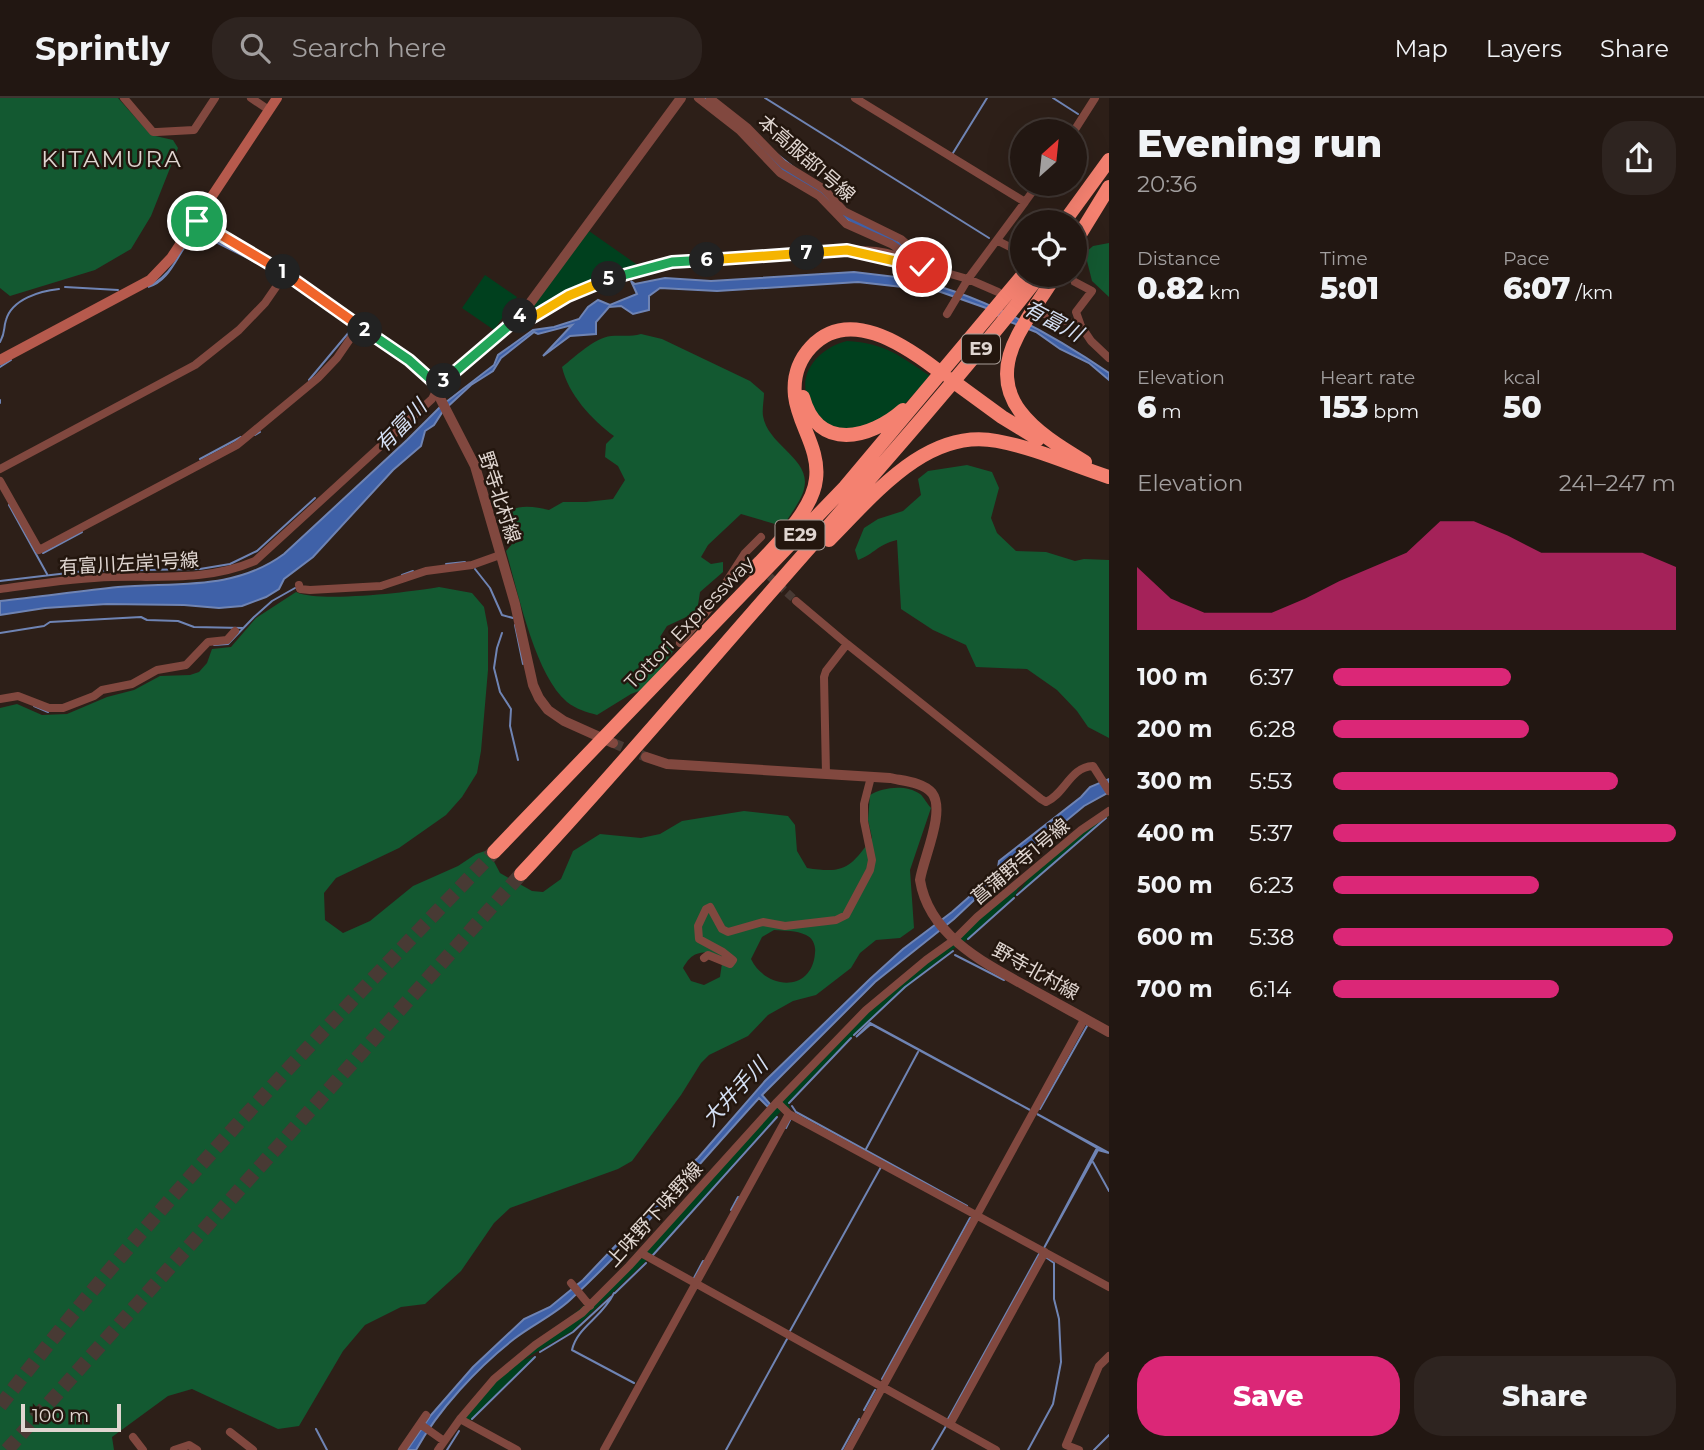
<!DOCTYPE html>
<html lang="en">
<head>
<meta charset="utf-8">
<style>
	:root { --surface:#221712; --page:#2e2420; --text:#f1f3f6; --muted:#a29f9f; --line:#3f3632; --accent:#db2777 }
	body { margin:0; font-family:Montserrat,"Noto Sans JP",sans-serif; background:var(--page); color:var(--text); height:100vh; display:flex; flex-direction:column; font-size:26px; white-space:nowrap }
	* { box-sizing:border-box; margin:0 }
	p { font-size:23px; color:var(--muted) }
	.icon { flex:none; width:38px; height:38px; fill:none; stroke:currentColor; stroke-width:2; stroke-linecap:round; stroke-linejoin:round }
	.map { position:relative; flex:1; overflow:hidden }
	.sheet { display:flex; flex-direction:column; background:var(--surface); width:595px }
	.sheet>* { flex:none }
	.needle { width:46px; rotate:27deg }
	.controls { position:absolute; left:1010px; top:21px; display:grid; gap:14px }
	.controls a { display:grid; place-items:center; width:77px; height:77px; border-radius:50%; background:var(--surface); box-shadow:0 7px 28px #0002,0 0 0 2px var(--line); font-size:35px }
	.scale { position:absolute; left:21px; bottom:18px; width:100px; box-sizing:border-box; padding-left:7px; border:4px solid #e0d6d1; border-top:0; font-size:19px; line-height:24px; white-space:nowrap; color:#e0d6d1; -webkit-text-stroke:5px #23160e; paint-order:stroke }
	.pin { position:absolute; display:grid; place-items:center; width:60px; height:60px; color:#fff; margin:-30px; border:4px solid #fff; border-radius:50%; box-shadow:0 2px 7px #0007 }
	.km { position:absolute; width:35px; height:35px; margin:-18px; border-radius:50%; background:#222; color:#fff; font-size:19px; line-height:35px; text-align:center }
	.round { display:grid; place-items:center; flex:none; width:74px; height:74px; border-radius:28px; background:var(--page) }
	.head { display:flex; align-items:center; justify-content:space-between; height:119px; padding:0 28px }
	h1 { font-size:38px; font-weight:800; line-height:52px }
	.figures { display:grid; grid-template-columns:repeat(3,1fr); gap:10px; height:119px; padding:7px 28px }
	.figures div { display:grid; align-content:center }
	.figures b { font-size:30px; font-weight:800 }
	.figures small { font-size:19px; font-weight:400 }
	.figures p { font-size:19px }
	.chart { height:196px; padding:14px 28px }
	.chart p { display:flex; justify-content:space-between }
	.chart svg { width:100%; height:126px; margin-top:7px; fill:var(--accent); opacity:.7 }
	.action { display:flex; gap:14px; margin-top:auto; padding:14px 28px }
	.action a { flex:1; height:80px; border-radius:28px; background:var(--accent); color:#fff; font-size:28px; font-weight:800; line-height:80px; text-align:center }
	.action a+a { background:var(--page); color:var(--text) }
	ul { padding:0 28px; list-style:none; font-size:23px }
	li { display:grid; grid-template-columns:112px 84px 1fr; align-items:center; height:52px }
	li i { height:18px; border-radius:9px; background:var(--accent) }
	header { display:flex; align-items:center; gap:42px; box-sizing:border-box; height:98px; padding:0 35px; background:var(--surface); border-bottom:2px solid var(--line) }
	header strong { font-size:33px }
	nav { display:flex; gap:38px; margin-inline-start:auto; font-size:24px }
	.search { width:490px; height:63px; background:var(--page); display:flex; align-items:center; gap:18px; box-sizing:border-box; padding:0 24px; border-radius:28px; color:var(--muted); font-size:26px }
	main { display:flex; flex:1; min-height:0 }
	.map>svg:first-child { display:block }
	.green { fill:#00401e }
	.forest { fill:#135931; fill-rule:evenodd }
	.water { fill:#3f61a8; stroke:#6f84b4; stroke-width:2 }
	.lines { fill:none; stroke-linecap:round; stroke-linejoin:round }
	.stream { stroke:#6f84b4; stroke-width:2 }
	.minor-tunnel { stroke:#483a34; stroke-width:8; stroke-dasharray:8 4; stroke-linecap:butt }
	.tertiary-tunnel { stroke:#483a34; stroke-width:10; stroke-dasharray:10 5; stroke-linecap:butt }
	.motorway-tunnel { stroke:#483a34; stroke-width:14; stroke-dasharray:14 7; stroke-linecap:butt }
	.minor { stroke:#81483f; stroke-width:8 }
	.tertiary { stroke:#81483f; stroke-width:10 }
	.secondary { stroke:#b65a4d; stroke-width:10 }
	.motorway { stroke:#f48170; stroke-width:14 }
	.split-1-casing { stroke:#fff; stroke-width:14 }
	.split-2-casing { stroke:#fff; stroke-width:14 }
	.split-3-casing { stroke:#fff; stroke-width:14 }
	.split-4-casing { stroke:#fff; stroke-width:14 }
	.split-5-casing { stroke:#fff; stroke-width:14 }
	.split-6-casing { stroke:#fff; stroke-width:14 }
	.split-7-casing { stroke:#fff; stroke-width:14 }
	.split-8-casing { stroke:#fff; stroke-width:14 }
	.split-1 { stroke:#f0652b; stroke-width:9 }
	.split-2 { stroke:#f0652b; stroke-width:9 }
	.split-3 { stroke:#22a559; stroke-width:9 }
	.split-4 { stroke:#22a559; stroke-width:9 }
	.split-5 { stroke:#f5b400; stroke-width:9 }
	.split-6 { stroke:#22a559; stroke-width:9 }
	.split-7 { stroke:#f5b400; stroke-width:9 }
	.split-8 { stroke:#f5b400; stroke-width:9 }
	.labels { text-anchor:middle; stroke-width:5; stroke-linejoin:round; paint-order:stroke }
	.shield { fill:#23160e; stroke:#a79c96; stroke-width:2 }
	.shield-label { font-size:18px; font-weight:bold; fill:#e0d6d1 }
	.street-label { font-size:19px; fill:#e0d6d1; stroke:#23160e }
	.water-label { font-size:21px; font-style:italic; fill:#d4dff3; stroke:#23160e }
	.quarter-label { font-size:23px; letter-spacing:2px; fill:#e0d6d1; stroke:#23160e }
</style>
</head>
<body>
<header>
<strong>Sprintly</strong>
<div class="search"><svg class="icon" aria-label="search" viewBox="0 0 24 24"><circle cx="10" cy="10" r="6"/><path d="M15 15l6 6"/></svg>Search here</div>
<nav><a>Map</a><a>Layers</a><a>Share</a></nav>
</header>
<main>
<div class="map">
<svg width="1109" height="1352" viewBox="0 0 1109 1352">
	<rect width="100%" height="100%" fill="#2d1f18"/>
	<path class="green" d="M589,133l50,35 -58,22 -47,25 -5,-1z
		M485,177l32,22 -23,33 -32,-22z
		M847,243c38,2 53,15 83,35 -16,17 -35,43 -58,50 -8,2 -24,6 -32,4 -12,-2 -19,-11 -25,-20 -2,-4 -7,-9 -8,-14 -9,-27 17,-50 40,-55z
		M1109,716v2l-91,78 12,-19 54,-46z
		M1024,782l-10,17 -51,46 -3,-5 4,-6z
		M952,846l4,3c-61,47 -116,99 -168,156l2,5 -2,2 -7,-7 99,-103z
		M775,1008l7,4 -132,147 -3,-3v-5z
		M645,1160l3,1 -76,72 -49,29 13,-4 -67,66 -4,-3 34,-43 141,-117z"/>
	<path class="forest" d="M0,0h118l33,37 22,5 5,8 -27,68 -20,33 -36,21 -85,26 -10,-8z
		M1109,145v54l-17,-16 -7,-28 8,-7z
		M641,236l21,5 88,42 14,12c0,7 -2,16 -1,23 5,30 49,43 41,73 -2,10 -13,25 -19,34l-10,1 -34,-10 -33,31 -7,12 10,7 12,-2v10l-23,20 -3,20 -30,14 -7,11 14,13 -27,38 -16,6 -34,21c-11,-3 -21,-6 -30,-13 -32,-27 -49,-110 -61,-151l14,-16 -12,-23c11,-8 28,-5 41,-2l14,-8h23l27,-3 12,-19 -7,-14 -13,-9 1,-13 8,-8c-22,-16 -46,-42 -52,-69 13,-10 32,-29 49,-31 10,-1 19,1 30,-2z
		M967,367l25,7 7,16 -8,30 6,15 19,18 30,1 29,9 9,-2 25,1v178l-21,-11 -11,-16 -20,-21 -30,-21 -51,-2 -10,-22 -33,-15 -32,-21 -4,-69c-21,5 -22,14 -39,20l-3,-10 9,-22 14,-9 25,-8 18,-16 -3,-16 10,-8z
		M439,489l33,6 12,14 4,21v42l-7,81 -4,22 -15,24 -16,18 -47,33 -63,30 -12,15 1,27 18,13 27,-12 43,-35 45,-20 18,-12 12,-4 12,23 32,18 11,1 18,-13 12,-28 27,-17 41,4 19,-4 22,-13 62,-10 44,5 7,9 2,26 10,17c38,6 43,0 65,-30l-4,-18 2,-25c13,-8 36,-11 50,-1 4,3 7,10 11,14l-21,62 4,58 -14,10 -24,2 -16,13 -9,15 -35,27 -23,6 -25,14 -20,21 -39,19 -8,8 -20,32 -49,66 -14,8 -108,39 -16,15 -33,48 -36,33 -24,3 -36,18 -22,26 -44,75 -21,3 -86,-40 -24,7 -56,41 2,13h-114v-742l17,-4 25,11 25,-1 40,-17 27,-7 26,-14 30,-1 9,-3 8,-9 5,-14 19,-2 25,-29 40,-26c23,11 115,0 143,-5zM774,832c11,1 22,0 32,5 7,3 10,11 9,18 -3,40 -49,37 -64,6l11,-22zM708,854l14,11 -2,14 -16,8 -13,-4 -8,-13c7,-12 11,-15 25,-16z"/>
	<path class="water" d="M700,0h6l115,91 14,17 55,29 22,16 1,5 -3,6 -4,-2v-8l-46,-22 -78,-59z
		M197,134l8,1 72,40 -77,-39c-21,7 -25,46 -52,53 10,-5 19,-13 26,-23 7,-10 12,-25 23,-32z
		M906,170h2l-1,11c66,11 147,56 202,94v7l-20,-17 -29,-14 -24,-17 -31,-12 -19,-12 -48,-17 -80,-9 -141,9 -57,-3 -11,8v14l-16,4 -12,-8 -12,1 -13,15v12l-26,2 -27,20 29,-31 -34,9 -4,-2 -33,26 -8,13 -22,14 -28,26 -9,14 -9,6 -4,15 -28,24 -80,87 -29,22 -5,10 -13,8 -24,9 -23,2 -35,-3 -77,-1 -62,4 -45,7v-14c39,-4 79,-10 118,-14 58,-5 116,4 166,-33l123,-114 34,-34 53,-41 4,-10 35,-25 21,-3 25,-8 9,-12 10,-7 12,5 27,-11 -6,-13 4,3 30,-6 46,3 143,-9 50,6z
		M1109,681v13l-25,14 -79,65 -51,48 -79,63 -113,113 8,9 -2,3 -9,-9c-62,68 -121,139 -189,202 -16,15 -38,25 -56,39 -36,28 -76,71 -98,111h-9l24,-35 42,-48 51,-48 26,-12 33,-27 35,-37 15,-11 48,-59 17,-15 67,-77 105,-102 33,-30 49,-37 34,-30 12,-14 1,-7 82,-64 9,-10z
		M870,925l160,87 -159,-86 -15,13z
		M1037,1016l72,39 -11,-3 -54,98 53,-100z"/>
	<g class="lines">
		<path class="stream" d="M765,0l224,140
			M1053,0l25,16
			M953,55l34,-55
			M65,189l53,3
			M0,244c6,-11 3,-13 6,-22 6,-21 34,-29 53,-31
			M0,269l11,-7
			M309,282l41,-49 -1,-8
			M0,302v3
			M255,337l5,-3
			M200,361l41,-22
			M9,407l38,69
			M43,455l39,-21
			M446,466l19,-2
			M475,471l15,19 12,27 11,3
			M402,477l11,-4
			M0,483l85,-10 115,-2 30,-5 27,-13 58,-53
			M515,527l8,39
			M0,535l44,-7 6,-4 91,-5 6,3 31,1 16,6 49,1
			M502,535l-5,15 -3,20 6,24 11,17 -1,17 8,34
			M214,547l14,-1 26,-27 18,-16 23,-13
			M34,608l14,6
			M1017,797l89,-77
			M968,841l46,-41
			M955,857l49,25
			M854,937l51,-48 48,-36
			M789,1005l62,-65
			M792,1008l4,6 171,94
			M1040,1011l47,-83
			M786,1030l4,-8
			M866,1051l52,-97
			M1093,1064l16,29
			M731,1112l7,-13
			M653,1157l124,-138
			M694,1180l9,-17
			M614,1195c-12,25 -37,34 -42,57l62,33
			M615,1195l31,-30
			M790,1233l91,-164
			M540,1254l33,-20 38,-35
			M882,1281l88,-161
			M864,1312l11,-20
			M472,1321l63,-62
			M948,1321l91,-165
			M316,1331l11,21
			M447,1352l12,-19
			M726,1352l61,-111
			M842,1352l17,-31
			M932,1352l14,-24
			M1028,1352l25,-46 8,-42 -2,-43 -5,-20v-36l-7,-5
			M1094,1352l15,-15"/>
		<path class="minor-tunnel" d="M1062,177l13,7
			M752,462l44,41"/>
		<path class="tertiary-tunnel" d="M613,645l33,14"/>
		<path class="motorway-tunnel" d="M0,1308c151,-197 323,-376 494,-554
			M7,1352l514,-576"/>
		<path class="minor" d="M124,0l29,34h4l37,-2 21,-32
			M251,0l18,12
			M698,0l41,32 41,43 39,23 27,28 45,20 12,8 -4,9
			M710,0l38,30 35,36 41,25 20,22 57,28 35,31 32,9 30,13
			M855,0l170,104 13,-18
			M1074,33l21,-33
			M998,143l18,9
			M871,158l65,14
			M1075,184l17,9 -16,21 5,14
			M1038,214l43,14 10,15 18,17
			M522,216l11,3c77,-59 180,-58 272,-64 27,-1 72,-8 96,5
			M947,216l21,-35 57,-77
			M0,371l195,-104 44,-35 26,-27 20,-29
			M0,383l39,69 198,-105 81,-67 19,-20 22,-32
			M299,487l1,4 10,1 71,-4 45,-15 46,-6 28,-10
			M0,491c37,-5 74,-11 112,-12 50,-1 96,4 143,-16l177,-162 6,-12
			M796,503l51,43
			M680,545l29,-34 36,-56 16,-16
			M0,601l18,-3 31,12h14l31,-12 8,-6 30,-6 25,-14 29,-5 22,-23 19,-2 8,-9
			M826,676l-2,-97 2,-6 21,-27 194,155 5,3c19,-8 24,-35 47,-36l16,25
			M704,860l4,-3 22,9 3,-4 -10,-8 -24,-13 -1,-13 8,-17 4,-2 12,22 6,3 35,-10 22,4 51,-6 10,-5 24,-45 2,-10 -8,-39v-17l7,-27
			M777,1004l12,12 320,173
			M641,1155l355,197
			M571,1185l19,23
			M460,1321l57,31
			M420,1326l24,17
			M950,1326l95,-172
			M230,1334l23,18
			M133,1339l10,13
			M174,1352l15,-5 8,5
			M402,1352l24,-35
			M438,1352l22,-31 34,-40 41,-34 47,-32 47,-47 148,-164 89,-92 60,-50 28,-20 23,-23 104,-87 28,-19
			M604,1352l185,-336
			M848,1352l237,-432
			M1079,1352l-13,-5 33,-79 10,-10"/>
		<path class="tertiary" d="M197,123l88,53 124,86 29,26 2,12 35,68 40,138 18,81 6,13 9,12 16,11 49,22
			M438,288l84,-72 159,-216
			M646,659l21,7 223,14c13,3 33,4 42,15 14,18 -9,66 -12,87 9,57 68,85 113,110 25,14 51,28 76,42"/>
		<path class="secondary" d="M0,262l150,-80 21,-22 106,-160"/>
		<path class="motorway" d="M1064,124l45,-62
			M1074,146l35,-57
			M1056,177c-13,20 -27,39 -38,60 -34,64 17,97 67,127
			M950,281l52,38 36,22
			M803,299c15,55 67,42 100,13
			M829,442c44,-44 98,-113 168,-99 38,7 75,24 112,36
			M753,472c21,-23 60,-59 63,-91 4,-30 -18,-55 -21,-83 -2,-19 3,-35 16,-49 37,-40 92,-3 125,22
			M494,754l351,-365 178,-212
			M521,776c81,-86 156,-175 233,-263 97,-111 195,-220 286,-336"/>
	</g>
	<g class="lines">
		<defs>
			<path id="split-1" d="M197,123l86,51"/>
			<path id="split-2" d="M283,174l82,58"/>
			<path id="split-3" d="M365,232l44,30 29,26 6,-5"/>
			<path id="split-4" d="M444,283l76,-65"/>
			<path id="split-5" d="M520,218l2,-2 11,3 35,-21 41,-17"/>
			<path id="split-6" d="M609,181l63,-17 35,-2"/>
			<path id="split-7" d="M707,162l100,-7"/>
			<path id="split-8" d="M807,155l40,-3 75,17"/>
		</defs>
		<use href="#split-1" class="split-1-casing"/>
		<use href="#split-2" class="split-2-casing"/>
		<use href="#split-3" class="split-3-casing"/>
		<use href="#split-4" class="split-4-casing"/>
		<use href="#split-5" class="split-5-casing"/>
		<use href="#split-6" class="split-6-casing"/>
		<use href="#split-7" class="split-7-casing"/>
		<use href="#split-8" class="split-8-casing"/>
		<use href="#split-1" class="split-1"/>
		<use href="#split-2" class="split-2"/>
		<use href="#split-3" class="split-3"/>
		<use href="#split-4" class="split-4"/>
		<use href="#split-5" class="split-5"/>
		<use href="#split-6" class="split-6"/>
		<use href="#split-7" class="split-7"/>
		<use href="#split-8" class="split-8"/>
	</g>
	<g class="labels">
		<g class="shield">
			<rect x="962" y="236.5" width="38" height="29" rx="5"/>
			<rect x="775.5" y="422.5" width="49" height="29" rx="5"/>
		</g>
		<g class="shield-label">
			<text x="981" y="257">E9</text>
			<text x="800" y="443">E29</text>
		</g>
		<g class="street-label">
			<text transform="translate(807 60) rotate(41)" y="7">本高服部1号線</text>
			<text transform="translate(500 399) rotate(72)" y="7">野寺北村線</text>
			<text transform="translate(129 465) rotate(-3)" y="7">有富川左岸1号線</text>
			<text transform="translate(689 524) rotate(-46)" y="7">Tottori Expressway</text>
			<text transform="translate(1020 763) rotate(-40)" y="7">菖蒲野寺1号線</text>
			<text transform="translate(1036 873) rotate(29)" y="7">野寺北村線</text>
			<text transform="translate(654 1116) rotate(-48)" y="7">上味野下味野線</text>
		</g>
		<g class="water-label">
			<text transform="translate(1053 223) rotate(28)" y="7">有富川</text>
			<text transform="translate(401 328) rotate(-46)" y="7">有富川</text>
			<text transform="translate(735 994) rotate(-47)" y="7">大井手川</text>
		</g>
		<g class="quarter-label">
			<text x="112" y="69">KITAMURA</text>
		</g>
	</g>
</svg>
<div class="controls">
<a><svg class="needle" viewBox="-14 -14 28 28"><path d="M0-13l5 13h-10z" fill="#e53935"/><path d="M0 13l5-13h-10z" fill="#a29f9f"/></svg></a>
<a><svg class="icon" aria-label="locate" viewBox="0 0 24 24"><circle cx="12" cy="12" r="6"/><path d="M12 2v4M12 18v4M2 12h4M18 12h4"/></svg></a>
</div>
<div class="scale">100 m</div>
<div class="pin" style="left:197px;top:123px;background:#1e9e55"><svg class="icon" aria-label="arrive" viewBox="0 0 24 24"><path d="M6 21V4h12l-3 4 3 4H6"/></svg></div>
<div class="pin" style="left:922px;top:169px;background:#d93025"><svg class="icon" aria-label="check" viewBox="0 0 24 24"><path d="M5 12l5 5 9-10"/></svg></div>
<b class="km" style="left:283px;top:174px">1</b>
<b class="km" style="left:365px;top:232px">2</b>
<b class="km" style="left:444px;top:283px">3</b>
<b class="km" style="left:520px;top:218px">4</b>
<b class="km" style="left:609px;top:181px">5</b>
<b class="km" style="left:707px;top:162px">6</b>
<b class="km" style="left:807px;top:155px">7</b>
</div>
<section class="sheet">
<div class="head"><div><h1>Evening run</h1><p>20:36</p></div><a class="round"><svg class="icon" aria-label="share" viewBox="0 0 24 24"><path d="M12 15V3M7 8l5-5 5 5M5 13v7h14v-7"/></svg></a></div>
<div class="figures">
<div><p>Distance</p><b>0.82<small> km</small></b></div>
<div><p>Time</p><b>5:01</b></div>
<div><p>Pace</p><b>6:07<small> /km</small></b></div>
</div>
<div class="figures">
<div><p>Elevation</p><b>6<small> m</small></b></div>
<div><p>Heart rate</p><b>153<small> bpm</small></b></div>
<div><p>kcal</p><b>50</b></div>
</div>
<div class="chart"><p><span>Elevation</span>241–247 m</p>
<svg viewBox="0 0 160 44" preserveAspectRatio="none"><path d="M0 44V22L10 33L20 38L30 38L40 38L50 33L60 27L70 22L80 17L90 6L100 6L110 11L120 17L130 17L140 17L150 17L160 22V44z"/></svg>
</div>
<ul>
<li><b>100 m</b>6:37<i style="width:52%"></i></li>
<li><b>200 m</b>6:28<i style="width:57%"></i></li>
<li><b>300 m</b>5:53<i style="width:83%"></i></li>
<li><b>400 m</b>5:37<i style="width:100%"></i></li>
<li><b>500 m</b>6:23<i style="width:60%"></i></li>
<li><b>600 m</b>5:38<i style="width:99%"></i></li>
<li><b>700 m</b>6:14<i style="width:66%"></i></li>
</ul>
<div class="action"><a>Save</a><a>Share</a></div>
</section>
</main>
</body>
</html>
